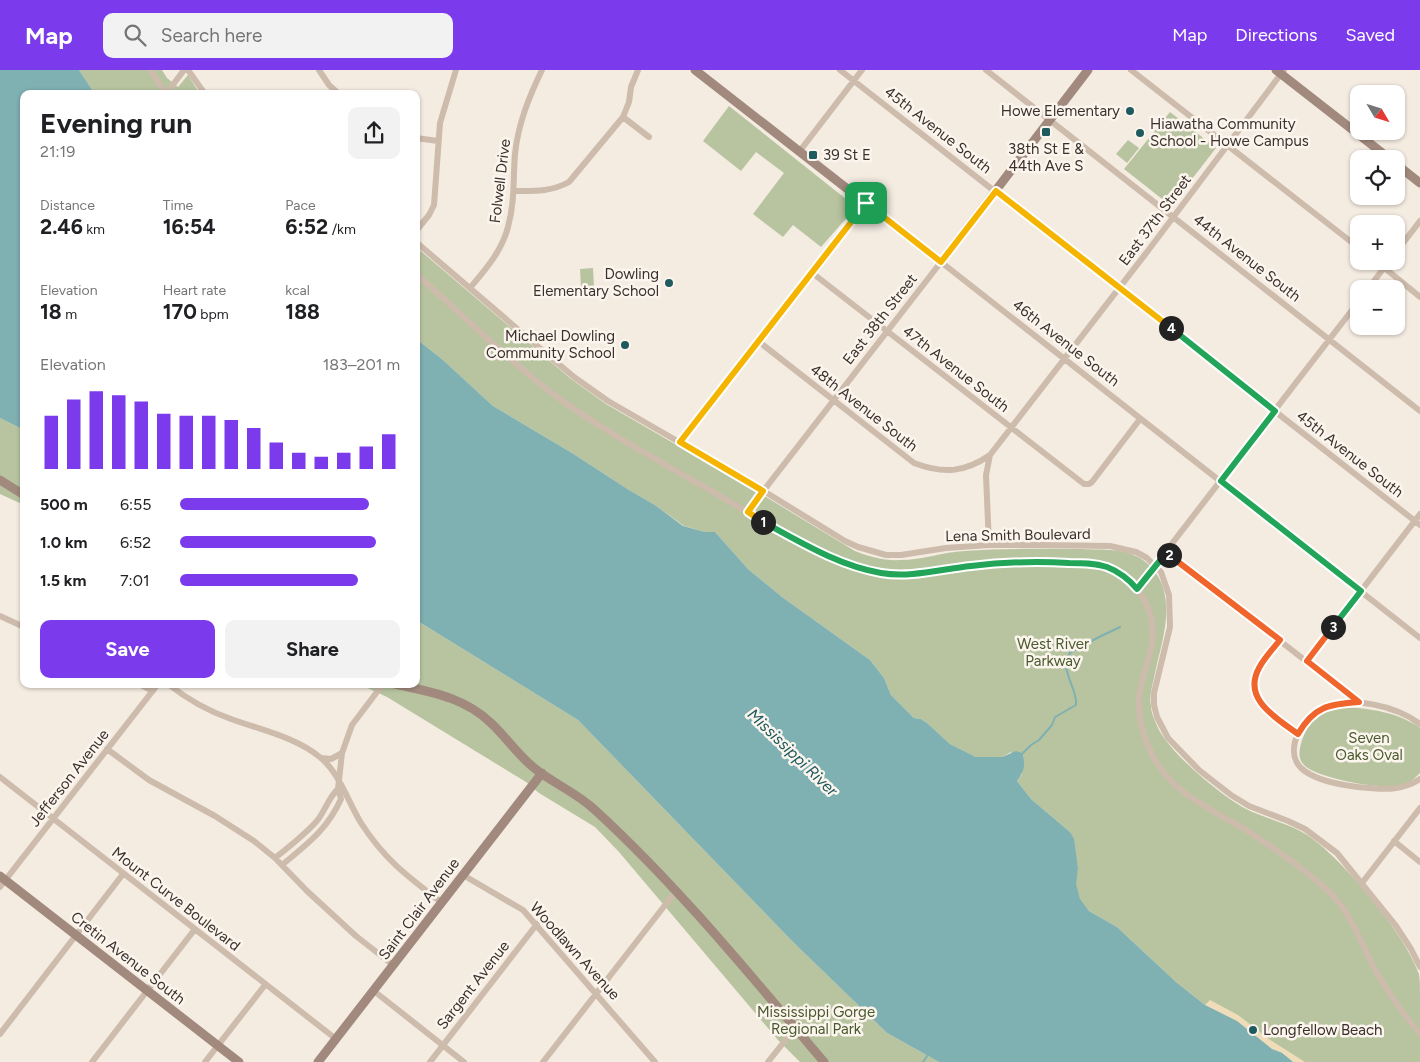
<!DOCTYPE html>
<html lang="en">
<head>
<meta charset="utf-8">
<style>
	:root { --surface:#fff; --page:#f2f2f2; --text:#202124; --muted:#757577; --accent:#7c3aed }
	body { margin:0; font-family:Figtree,sans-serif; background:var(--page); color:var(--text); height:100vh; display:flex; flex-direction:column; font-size:19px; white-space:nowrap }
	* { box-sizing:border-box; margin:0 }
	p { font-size:16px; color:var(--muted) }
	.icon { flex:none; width:28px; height:28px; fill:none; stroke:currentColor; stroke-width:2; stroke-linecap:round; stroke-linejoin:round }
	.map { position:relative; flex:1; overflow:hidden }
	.panel { position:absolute; left:20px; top:20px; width:400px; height:598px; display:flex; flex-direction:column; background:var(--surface); border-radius:10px; box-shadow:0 1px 4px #0004 }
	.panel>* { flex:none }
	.needle { width:32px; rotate:128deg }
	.fabs { position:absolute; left:1350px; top:15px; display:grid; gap:10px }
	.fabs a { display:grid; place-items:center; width:55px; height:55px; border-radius:10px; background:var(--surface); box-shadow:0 1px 4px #0004; font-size:25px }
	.pin { position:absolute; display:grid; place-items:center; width:42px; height:42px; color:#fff; margin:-21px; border-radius:10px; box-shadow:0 2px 8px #0006 }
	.km { position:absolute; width:25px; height:25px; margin:-12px; border-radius:50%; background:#222; color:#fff; font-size:14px; line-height:25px; text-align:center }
	.round { display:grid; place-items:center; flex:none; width:52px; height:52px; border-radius:10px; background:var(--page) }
	.summary { display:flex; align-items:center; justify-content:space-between; height:85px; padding:0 20px }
	h1 { font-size:28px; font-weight:700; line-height:38px }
	.metrics { display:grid; grid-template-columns:repeat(3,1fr); gap:8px; height:85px; padding:5px 20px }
	.metrics div { display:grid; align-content:center }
	.metrics b { font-size:21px; font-weight:700 }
	.metrics small { font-size:14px; font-weight:400 }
	.metrics p { font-size:14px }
	.chart { height:140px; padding:10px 20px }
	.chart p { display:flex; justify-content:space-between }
	.chart svg { width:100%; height:90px; margin-top:5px; stroke:var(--accent); stroke-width:6 }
	.cta { display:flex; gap:10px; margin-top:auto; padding:10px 20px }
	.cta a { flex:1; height:58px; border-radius:10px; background:var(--accent); color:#fff; font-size:20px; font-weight:700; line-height:58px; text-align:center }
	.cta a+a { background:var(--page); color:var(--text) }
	ul { padding:0 20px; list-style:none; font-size:16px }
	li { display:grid; grid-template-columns:80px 60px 1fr; align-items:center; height:38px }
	li i { height:12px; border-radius:6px; background:var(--accent) }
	header { display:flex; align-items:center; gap:30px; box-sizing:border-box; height:70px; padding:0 25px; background:var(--accent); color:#fff }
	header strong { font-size:24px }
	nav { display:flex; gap:28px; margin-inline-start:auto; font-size:18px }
	.search { width:350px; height:45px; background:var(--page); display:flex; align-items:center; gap:12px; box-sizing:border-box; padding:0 18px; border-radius:10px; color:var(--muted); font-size:19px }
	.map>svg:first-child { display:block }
	.green { fill:#b8c4a0 }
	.sand { fill:#efdcb8 }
	.water { fill:#7fb0b2 }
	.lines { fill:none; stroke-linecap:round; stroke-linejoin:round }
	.stream { stroke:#7fb0b2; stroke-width:2 }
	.street { stroke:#cdbbac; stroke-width:6 }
	.secondary { stroke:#a18a7d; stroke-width:9 }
	.split-1-casing { stroke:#fff; stroke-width:10 }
	.split-2-casing { stroke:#fff; stroke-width:10 }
	.split-3-casing { stroke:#fff; stroke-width:10 }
	.split-4-casing { stroke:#fff; stroke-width:10 }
	.split-5-casing { stroke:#fff; stroke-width:10 }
	.split-1 { stroke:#f5b400; stroke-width:6 }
	.split-2 { stroke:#22a559; stroke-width:6 }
	.split-3 { stroke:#f0652b; stroke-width:6 }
	.split-4 { stroke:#22a559; stroke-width:6 }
	.split-5 { stroke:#f5b400; stroke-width:6 }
	.poi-dot { fill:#1f5a5e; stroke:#fbf5ee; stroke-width:2 }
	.labels { text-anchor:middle; stroke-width:5; stroke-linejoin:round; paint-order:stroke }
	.poi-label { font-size:15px; fill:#3b302b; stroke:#fbf5ee; text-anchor:end }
	.street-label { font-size:15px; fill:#3b302b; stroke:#fbf5ee }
	.park-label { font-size:15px; fill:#4a5a2e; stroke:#fbf5ee }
	.water-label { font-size:16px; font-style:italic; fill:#1f5a5e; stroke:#fbf5ee }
</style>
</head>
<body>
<header>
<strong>Map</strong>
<div class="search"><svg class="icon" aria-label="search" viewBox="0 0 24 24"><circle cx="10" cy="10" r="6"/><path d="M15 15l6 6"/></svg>Search here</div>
<nav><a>Map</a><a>Directions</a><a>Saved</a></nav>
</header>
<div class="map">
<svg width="1420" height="992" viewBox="0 0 1420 992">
	<rect width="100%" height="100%" fill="#f4ebe1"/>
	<path class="green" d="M79,0h83l5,8 11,9 10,-12 12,19h-105z
		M729,36l127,101 -35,40 -28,-22 -10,12 -30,-23 31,-41 -28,-21 -15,19 -38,-30z
		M1170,42l46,36 -45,58 -47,-37z
		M1128,70l11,8 -12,15 -11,-9z
		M416,177l155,132 35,25 155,90 94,57c15,6 30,10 46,9 21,0 42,-8 64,-9 39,-3 77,-2 116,-2 18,1 39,-1 55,7 14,7 22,17 27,31 9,31 -3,60 -9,91 -2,9 -5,18 -3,28 0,7 4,15 7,22 12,25 62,67 88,81 18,9 38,13 56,23 35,19 104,103 117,142 1,6 1,16 1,23 0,22 0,43 0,65h-127l-88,-57 -29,-23 -59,-55 -28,-16 -9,-11 -5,-16 3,-15 -8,-37 -39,-33 -14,-18 5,-7 -11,-22 -9,5h-26l-26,-13 -23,-21 -6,-4 -7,-1 -23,-23 -7,-17 -14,-18 -88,-63 -34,-28 -33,-37h-10l-21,-6 -29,-21 -26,-15 -57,-37 -79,-47 -50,-46 -24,-19h-3z
		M593,198l1,19 -13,1 -1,-19z
		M0,348l24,12v75l-24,-11z
		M416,550l162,100 215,222 94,91 52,29h-139l-22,-22 -159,-188 -24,-25 -56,-34 -13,-11 -139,-85 -28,-13h57z
		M1345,637c27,2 51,5 74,20l1,1v45c-4,4 -10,10 -15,12 -19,6 -87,-6 -101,-20 -6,-6 -5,-14 -3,-21 7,-25 19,-33 44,-37z"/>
	<path class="sand" d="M1210,930l28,15 31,24 36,23h-12l-11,-9 -10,-4 -67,-44z"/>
	<path class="water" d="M0,0h79l16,24h-71v336l-24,-12z
		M416,271h3l24,19 50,46 79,47 57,37 26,15 28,21 22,6h10l33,37 34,28 88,63 14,18 7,17 23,23 7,1 6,4 23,21 26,13h26l14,-6 6,2c4,12 2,18 -5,28l14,18 39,33 4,7 4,30 -2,15 4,15 9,12 28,16 59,55 29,23 32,16 35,28 10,4 11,9h-354l-52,-29 -94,-91 -215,-222 -162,-100z"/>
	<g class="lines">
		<path class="stream" d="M1021,685l10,-10 8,-5 13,-15 3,-8 21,-12c2,-17 -19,-37 -5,-53l28,-15 21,-10
			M923,992l4,-6"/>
		<path class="street" d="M150,0l16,24
			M188,0l17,24
			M319,0l10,15 10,9
			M840,0l580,455
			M986,0l434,341
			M1131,0l228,178
			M166,24l18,-24
			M623,47l26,20
			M416,68l22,3
			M799,82l63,-82
			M515,121c19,0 36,1 54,-9l54,-65 6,-15 2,-15 7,-17
			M416,161l13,-16 5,-10 6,-82 16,-53
			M416,172l126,108 32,27 34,24 149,86 88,54 13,6 28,8h15l45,-7 43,-3h47l74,1 26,6 11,6 14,14 8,23 1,32 -16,66v12l3,12 11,21 31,32 32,25 18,11 39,15 17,8 32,24 59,73 15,23 9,18
			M1396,182l24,-31
			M1376,191l44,36
			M811,202l273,212h5l3,-2 48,-63
			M416,204c46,40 88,83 137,120 56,41 119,74 179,109 46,27 92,57 144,69 33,7 65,-3 97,-6 33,-4 65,-5 98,-3 19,1 37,2 53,14 21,15 32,41 28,67 -3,19 -12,35 -13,54 -1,21 5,42 15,60 19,36 59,52 92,72 28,18 55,36 79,58 27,24 34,52 51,83 12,22 27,43 44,62
			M470,218c15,-18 32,-37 38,-61 7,-25 5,-49 7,-73 3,-30 14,-57 27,-84
			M1368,219l21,-28
			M758,271l156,122c29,11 50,10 76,-8
			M680,372l186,-239
			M747,442l194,-250 479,376
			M989,475l-3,-70 4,-20 157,-203 137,-182
			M1166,483l193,149
			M1137,519l222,-288
			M0,546l24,11
			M1280,570c-7,9 -16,18 -21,28 -17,31 18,50 39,66
			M1307,591l113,-147
			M139,614l14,7
			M168,614c19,15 40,27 63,35 30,11 65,18 90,39 19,16 27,44 40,65 24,37 46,53 80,79
			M1420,654c-24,-18 -69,-29 -98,-16 -19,8 -39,42 -21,60 13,12 40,17 57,19 23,2 43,5 62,-8
			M107,679l42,31 66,36 39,25 21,17 32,33 49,45 37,29
			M321,688l10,1 11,-6
			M0,707l336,262
			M1394,771l26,21
			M275,788c14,-11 29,-23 41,-36 9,-10 12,-24 22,-33l4,-36 10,-28 31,-41
			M282,795c25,-21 45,-35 59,-66l-3,-10
			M463,805l60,35 132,152
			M1362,813l58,-75
			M0,817l158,-203
			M374,921l90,71
			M0,964l123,-160
			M92,992l103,-133
			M205,992l60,-77
			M430,992l107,-138
			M543,992l133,-171
			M768,992l27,-34"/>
		<path class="secondary" d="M695,0l246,192 147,-192
			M1276,0l114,89
			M1396,94l24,19
			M0,410l24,15
			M395,614c36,8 69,13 96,39 15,14 26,31 42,44 19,16 43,25 62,43 84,77 156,166 229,252
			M0,806l239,186
			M318,992l224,-289"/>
	</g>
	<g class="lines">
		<defs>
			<path id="split-1" d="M763,452l-15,-10 15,-21 -83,-49 186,-239"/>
			<path id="split-2" d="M763,452c37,20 76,44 118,51 30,5 60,-4 90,-7 33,-4 65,-5 98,-3 13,0 26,0 38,4 11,4 23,13 30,22l29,-36 3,2"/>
			<path id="split-3" d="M1169,485l111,85c-7,9 -16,18 -21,28 -17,31 17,50 39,66 16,-28 32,-30 61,-32l-52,-41 26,-34"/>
			<path id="split-4" d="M1171,258l104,83 -54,70 140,110 -28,36"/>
			<path id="split-5" d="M866,133l75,59 55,-71 175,137"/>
		</defs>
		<use href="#split-1" class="split-1-casing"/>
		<use href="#split-2" class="split-2-casing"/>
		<use href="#split-3" class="split-3-casing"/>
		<use href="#split-4" class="split-4-casing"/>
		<use href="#split-5" class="split-5-casing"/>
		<use href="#split-1" class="split-1"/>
		<use href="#split-2" class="split-2"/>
		<use href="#split-3" class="split-3"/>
		<use href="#split-4" class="split-4"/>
		<use href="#split-5" class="split-5"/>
	</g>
	<g class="poi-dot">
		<circle cx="1130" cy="41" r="5"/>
		<rect x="1041" y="57" width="10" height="10" rx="2.5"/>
		<circle cx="1140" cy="63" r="5"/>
		<rect x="808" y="80" width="10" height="10" rx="2.5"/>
		<circle cx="669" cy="213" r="5"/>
		<circle cx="625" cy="275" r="5"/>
		<circle cx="1253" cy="960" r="5"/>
	</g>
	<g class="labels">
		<g class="poi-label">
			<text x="1120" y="46">Howe Elementary</text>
			<text x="1150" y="59" text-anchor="start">Hiawatha Community<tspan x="1150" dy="17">School - Howe Campus</tspan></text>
			<text x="1046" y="84" text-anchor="middle">38th St E &amp;<tspan x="1046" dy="17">44th Ave S</tspan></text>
			<text x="823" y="90" text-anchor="start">39 St E</text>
			<text x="659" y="209">Dowling<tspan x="659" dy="17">Elementary School</tspan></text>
			<text x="615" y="271">Michael Dowling<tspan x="615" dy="17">Community School</tspan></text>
			<text x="1263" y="965" text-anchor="start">Longfellow Beach</text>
		</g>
		<g class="street-label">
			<text transform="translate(938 60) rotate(38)" y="5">45th Avenue South</text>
			<text transform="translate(500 111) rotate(-83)" y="5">Folwell Drive</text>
			<text transform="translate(1155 150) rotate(-53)" y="5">East 37th Street</text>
			<text transform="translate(1247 188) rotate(38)" y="5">44th Avenue South</text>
			<text transform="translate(880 249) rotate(-52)" y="5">East 38th Street</text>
			<text transform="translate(1066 273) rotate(38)" y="5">46th Avenue South</text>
			<text transform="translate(956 299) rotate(38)" y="5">47th Avenue South</text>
			<text transform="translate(864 338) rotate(38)" y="5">48th Avenue South</text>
			<text transform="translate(1350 384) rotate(38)" y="5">45th Avenue South</text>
			<text transform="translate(1018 465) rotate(-1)" y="5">Lena Smith Boulevard</text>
			<text transform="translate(69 708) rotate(-52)" y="5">Jefferson Avenue</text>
			<text transform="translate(176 829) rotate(38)" y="5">Mount Curve Boulevard</text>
			<text transform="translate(419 839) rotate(-53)" y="5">Saint Clair Avenue</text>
			<text transform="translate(575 881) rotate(48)" y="5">Woodlawn Avenue</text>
			<text transform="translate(128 888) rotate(38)" y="5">Cretin Avenue South</text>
			<text transform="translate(473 915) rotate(-52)" y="5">Sargent Avenue</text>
		</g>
		<g class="park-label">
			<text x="1053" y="579">West River<tspan x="1053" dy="17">Parkway</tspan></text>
			<text x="1369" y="673">Seven<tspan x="1369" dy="17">Oaks Oval</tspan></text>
			<text x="816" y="947">Mississippi Gorge<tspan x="816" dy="17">Regional Park</tspan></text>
		</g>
		<g class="water-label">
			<text transform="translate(793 682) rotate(44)" y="6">Mississippi River</text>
		</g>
	</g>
</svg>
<div class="fabs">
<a><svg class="needle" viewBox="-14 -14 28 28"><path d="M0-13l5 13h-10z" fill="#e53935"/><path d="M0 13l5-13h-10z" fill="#757577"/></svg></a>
<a><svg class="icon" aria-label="locate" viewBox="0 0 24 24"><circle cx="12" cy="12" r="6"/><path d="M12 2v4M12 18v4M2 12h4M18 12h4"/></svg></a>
<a>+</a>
<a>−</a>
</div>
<div class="pin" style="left:866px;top:133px;background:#1e9e55"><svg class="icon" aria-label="arrive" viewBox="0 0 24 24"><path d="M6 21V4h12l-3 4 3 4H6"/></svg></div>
<b class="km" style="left:763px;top:452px">1</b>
<b class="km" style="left:1169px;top:485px">2</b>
<b class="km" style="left:1333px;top:557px">3</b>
<b class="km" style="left:1171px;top:258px">4</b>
<section class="panel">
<div class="summary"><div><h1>Evening run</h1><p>21:19</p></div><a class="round"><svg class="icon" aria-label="share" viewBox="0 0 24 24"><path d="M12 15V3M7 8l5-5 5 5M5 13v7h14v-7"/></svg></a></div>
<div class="metrics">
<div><p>Distance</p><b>2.46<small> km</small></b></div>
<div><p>Time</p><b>16:54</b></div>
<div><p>Pace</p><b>6:52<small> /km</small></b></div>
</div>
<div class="metrics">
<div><p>Elevation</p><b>18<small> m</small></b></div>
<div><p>Heart rate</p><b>170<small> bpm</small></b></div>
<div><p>kcal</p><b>188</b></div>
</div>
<div class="chart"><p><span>Elevation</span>183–201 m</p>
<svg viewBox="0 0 160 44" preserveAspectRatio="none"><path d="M5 44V18M15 44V10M25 44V6M35 44V8M45 44V11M55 44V17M65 44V18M75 44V18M85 44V20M95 44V24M105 44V31M115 44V36M125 44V38M135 44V36M145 44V33M155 44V27"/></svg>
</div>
<ul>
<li><b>500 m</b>6:55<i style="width:86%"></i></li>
<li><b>1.0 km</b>6:52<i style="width:89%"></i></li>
<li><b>1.5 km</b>7:01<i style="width:81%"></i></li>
</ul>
<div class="cta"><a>Save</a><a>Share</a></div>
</section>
</div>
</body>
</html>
